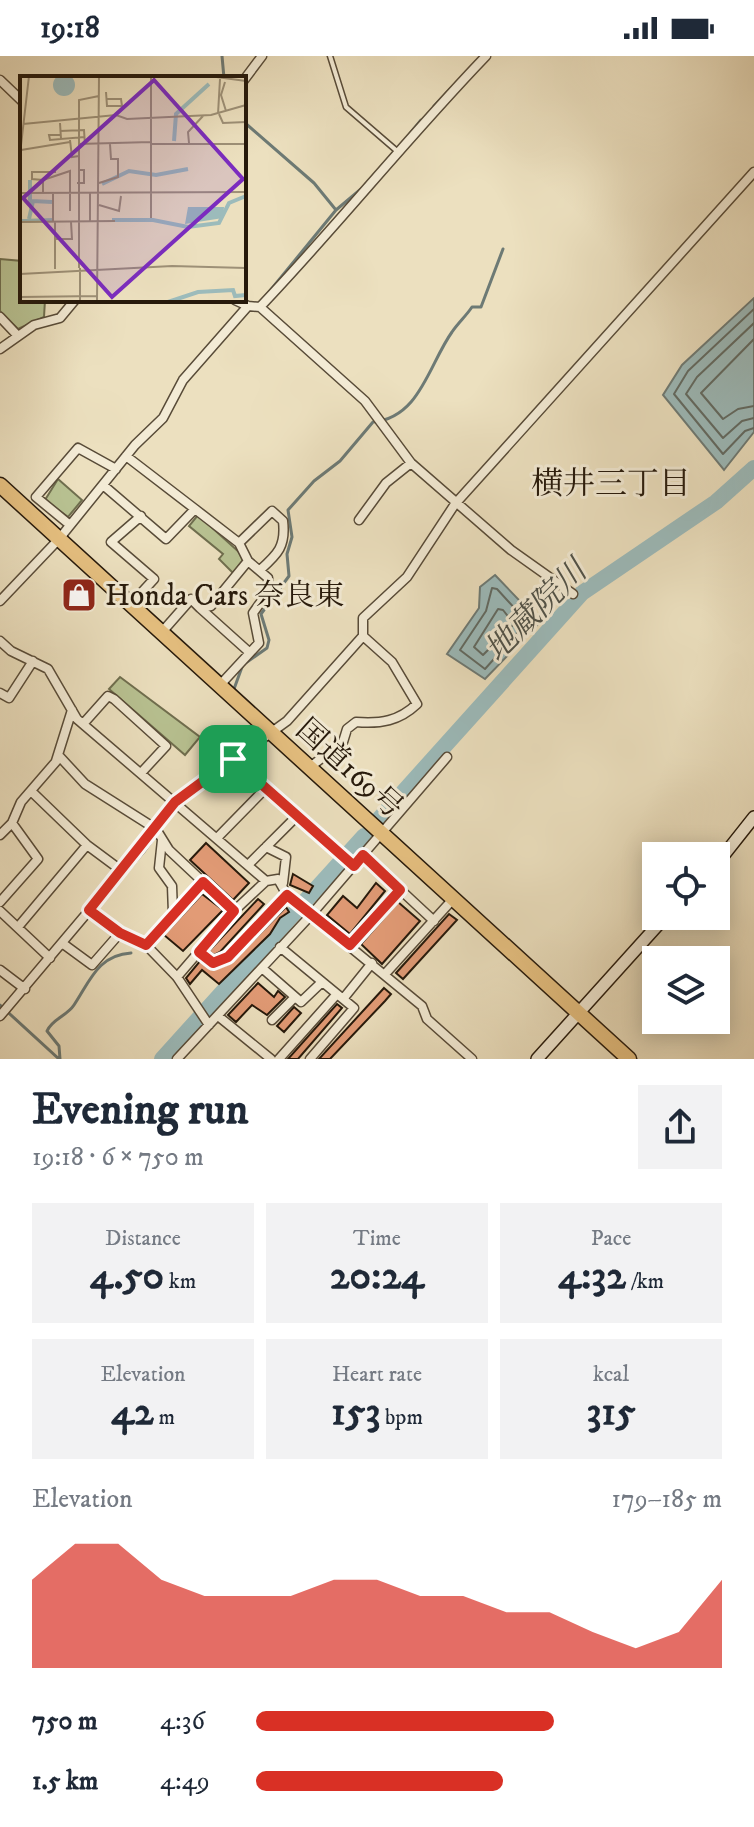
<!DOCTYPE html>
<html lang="en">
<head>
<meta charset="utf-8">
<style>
	:root { --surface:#fff; --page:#f2f2f3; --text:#1f2937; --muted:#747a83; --accent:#d93025 }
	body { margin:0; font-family:"IM FELL DW Pica","Noto Serif JP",serif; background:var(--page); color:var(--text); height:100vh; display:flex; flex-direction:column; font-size:30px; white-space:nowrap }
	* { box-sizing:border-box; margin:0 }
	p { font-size:26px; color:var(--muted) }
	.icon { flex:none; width:44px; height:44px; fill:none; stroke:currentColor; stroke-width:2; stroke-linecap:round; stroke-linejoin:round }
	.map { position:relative; height:1003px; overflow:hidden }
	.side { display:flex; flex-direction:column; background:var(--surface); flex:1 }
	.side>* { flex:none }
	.controls { position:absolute; left:642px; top:786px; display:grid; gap:16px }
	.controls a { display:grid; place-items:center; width:88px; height:88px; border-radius:0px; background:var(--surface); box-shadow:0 4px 20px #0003; font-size:40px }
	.pin { position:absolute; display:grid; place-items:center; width:68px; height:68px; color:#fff; margin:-34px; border-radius:16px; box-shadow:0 4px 12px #0006 }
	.round { display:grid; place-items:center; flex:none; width:84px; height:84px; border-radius:0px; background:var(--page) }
	.headline { display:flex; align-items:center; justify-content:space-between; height:136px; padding:0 32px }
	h1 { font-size:44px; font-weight:700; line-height:60px }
	.stats { display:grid; grid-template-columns:repeat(3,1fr); gap:12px; height:136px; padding:8px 32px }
	.stats div { display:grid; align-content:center; border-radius:0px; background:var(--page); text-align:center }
	.stats b { font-size:40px; font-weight:700 }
	.stats small { font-size:22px; font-weight:400 }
	.stats p { font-size:22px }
	.chart { height:224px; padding:16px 32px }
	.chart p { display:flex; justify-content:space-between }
	.chart svg { width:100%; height:144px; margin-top:8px; fill:var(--accent); opacity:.7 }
	ul { padding:0 32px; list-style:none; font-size:26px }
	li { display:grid; grid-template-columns:128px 96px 1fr; align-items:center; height:60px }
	li i { height:20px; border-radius:10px; background:var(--accent) }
	.status { display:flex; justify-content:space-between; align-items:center; height:56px; padding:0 40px; background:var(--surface); direction:ltr }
	.status svg { height:22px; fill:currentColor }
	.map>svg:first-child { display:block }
	.green { fill:#b8c292; stroke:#6f6e4e; stroke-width:2 }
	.water { fill:#9cbbbb; stroke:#6d7a75; stroke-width:2 }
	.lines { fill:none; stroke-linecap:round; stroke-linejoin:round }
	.shore { stroke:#616a63; stroke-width:2 }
	.stream { stroke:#6d7a75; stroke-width:3 }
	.river { stroke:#9cbbbb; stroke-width:16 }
	.building { fill:#e29b76; stroke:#26190b; stroke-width:2 }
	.lane-casing { stroke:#584b38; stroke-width:7 }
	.street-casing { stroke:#584b38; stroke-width:11 }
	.secondary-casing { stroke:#26190b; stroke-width:14 }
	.highway-casing { stroke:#26190b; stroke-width:17 }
	.lane { stroke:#f3ebd5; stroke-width:4 }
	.street { stroke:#f3ebd5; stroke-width:8 }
	.secondary { stroke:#f3ebd5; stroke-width:11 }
	.highway { stroke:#e6c080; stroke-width:14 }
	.route-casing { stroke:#fff; stroke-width:16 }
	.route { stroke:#d93025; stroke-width:10 }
	.labels { text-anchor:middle; stroke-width:6; stroke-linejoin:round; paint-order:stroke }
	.poi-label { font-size:30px; fill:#26190b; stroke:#f3ebd5; text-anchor:start }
	.street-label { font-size:30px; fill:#26190b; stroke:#f3ebd5 }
	.neighbourhood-label { font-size:32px; fill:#26190b; stroke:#f3ebd5 }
	.water-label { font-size:32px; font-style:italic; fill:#4f5249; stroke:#f3ebd5 }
	.inset-river { fill:none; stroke:#9cbbbb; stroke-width:4 }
	.inset-road { fill:none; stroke:#9d9077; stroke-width:2 }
	.view { fill:#7b2cbf; fill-opacity:0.15; stroke:#7b2cbf; stroke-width:4 }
	.inset-edge { fill:none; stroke:#26190b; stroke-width:4 }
</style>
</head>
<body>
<div class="status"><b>19:18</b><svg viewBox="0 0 49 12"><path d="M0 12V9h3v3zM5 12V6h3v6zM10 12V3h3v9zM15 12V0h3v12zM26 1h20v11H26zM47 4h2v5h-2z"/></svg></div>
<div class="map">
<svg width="754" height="1003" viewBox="0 0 754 1003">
	<rect width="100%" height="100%" fill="#ece0bf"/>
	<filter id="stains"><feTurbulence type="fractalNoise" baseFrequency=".0025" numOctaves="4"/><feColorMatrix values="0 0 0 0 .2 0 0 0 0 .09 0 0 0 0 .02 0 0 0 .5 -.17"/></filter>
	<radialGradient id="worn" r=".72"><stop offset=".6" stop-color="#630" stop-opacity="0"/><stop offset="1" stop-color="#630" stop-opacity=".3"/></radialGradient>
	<path class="green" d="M0,203l22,2v39h23l-1,17 -26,12 -18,-18z
		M58,423l24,21 -14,17 -23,-17z
		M198,459l42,38 3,7 -10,13 -14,-14 4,-5 -34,-28z
		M120,621l80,60 -15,18 -76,-66z"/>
	<path class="water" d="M754,242v134l-30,38 -61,-75 19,-30z
		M495,519l45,47 -55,57 -38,-25 32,-46 1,-21z"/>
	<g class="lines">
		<path class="shore" d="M754,253l-66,62 -14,23 49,60 22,-23 9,-3
			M754,267l-57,54 -11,17 37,44 19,-17 12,-3
			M754,283l-53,54 22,26 15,-10 16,-3
			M492,532l5,1 30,33 -42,47 -25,-19 26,-39z
			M498,553l5,1 11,14 -31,31 -9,-8z"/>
		<path class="stream" d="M222,0l2,22
			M434,50l17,-18
			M244,66l70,61 22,27
			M408,80l13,-16
			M260,247l76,-93 25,-21
			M247,606l20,-14 2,-8 -8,-26 28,-38 -2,-22 5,-17 -4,-27 26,-29 26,-20 33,-39c47,-4 56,-58 79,-90 6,-9 14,-16 20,-25h9l22,-58
			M234,633l8,-22
			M0,949l59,54
			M60,1003l-1,-13 -12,-15c5,-12 20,-15 27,-26 16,-24 24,-50 57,-52"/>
		<path class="river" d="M379,763l203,-226 134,-91 38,-34
			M162,1003l202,-223"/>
	</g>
	<path class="building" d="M206,787l43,40 -16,17 -43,-40z
		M293,818l20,12 -4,7 -19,-8z
		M376,827l9,8 -35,43 -23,-19 16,-19 14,12z
		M202,838l21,16 -40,41 -19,-16z
		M258,843l6,5 -44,48 -6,3 -5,-4z
		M398,846l22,19 -38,43 -21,-20z
		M286,851l3,5 -9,6 -10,16 -51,50 -17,-14 -12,14 -4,-6 14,-17 13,9 18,-7z
		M449,858l8,6 -54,59 -7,-6z
		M258,927l16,14 4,-6 7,6 -18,18 -15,-10 -16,17 -8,-7z
		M384,932l7,6 -6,7 -55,58h-11z
		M337,948l5,4 -44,51h-10z
		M294,951l7,6 -17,19 -7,-6z"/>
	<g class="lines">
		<defs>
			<path id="lane" d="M330,0l16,51 51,44"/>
			<path id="street" d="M0,24l22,21
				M244,24l18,-24
				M235,244l13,6 12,1 105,94 46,62 100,87 62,44
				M260,251c78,-82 148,-170 226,-251
				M0,261l18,19
				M0,293l34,-24 26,-7 15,-18
				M126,400l69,53
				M103,429l63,54 29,-30 44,34 9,18 20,17v14l-15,21 6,30 -39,42
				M359,464l27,-37 25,-20
				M70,469l-34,-28 42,-49 38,21
				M239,487l33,-32 11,10c3,25 -5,33 -23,49
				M0,545l59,-62 76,-94 28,-27 20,-38 65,-74
				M131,548l23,-25 -43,-37 30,-26
				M200,552l49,44
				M162,576l29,-33 9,9 11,-2 37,-45
				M0,585l11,10 37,18 29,50 189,162 12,-2 9,16 135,111 5,13 45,40
				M0,637l9,5 24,-37
				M83,668l25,-28 6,3 52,47 -25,27
				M233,703l121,107
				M56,705l16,-51
				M310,711l33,-25 4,-13 9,-7c25,2 43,-1 61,-18l-25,-42 -29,-26
				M31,735l56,54 35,26
				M0,779l12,-12
				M217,782l49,-50
				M266,791l20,10 -3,26
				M363,799l71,66
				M248,809l49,-49
				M0,846l38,-43 -26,-36 9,-21 39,-45 25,27 71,45 13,21 65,61
				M89,854l31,23 26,12 31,32 32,48
				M0,855l50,47
				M173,857l30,-31
				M18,871l69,-82
				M62,887l30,22 28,-32
				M146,889l27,-32 -1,-27 -13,-18 3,-28
				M350,889l50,-55
				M280,891l74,61 -44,51
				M199,896l14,11 15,-6 59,-62
				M262,912l39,34 21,-20
				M0,914l25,19
				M385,918l69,-76
				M177,921l57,-66 32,-30
				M343,943l29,-36
				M0,960l141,-167 34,-47 112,-81 76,-85v-18l44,-41 48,-73 299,-332
				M218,960l53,43
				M272,964l23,-23
				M177,1003l134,-144 136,-158
				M279,1003l58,-65"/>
			<path id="secondary" d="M716,809l38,-48
				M537,1003l129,-143"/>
			<path id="highway" d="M0,429l629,574"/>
		</defs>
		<use href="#lane" class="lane-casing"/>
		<use href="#street" class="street-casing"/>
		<use href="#secondary" class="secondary-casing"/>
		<use href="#highway" class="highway-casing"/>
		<use href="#lane" class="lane"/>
		<use href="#street" class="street"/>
		<use href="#secondary" class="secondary"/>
		<use href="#highway" class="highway"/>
	</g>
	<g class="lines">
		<defs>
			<path id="route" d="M233,703l121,107 9,-11 37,35 -50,55 -63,-50 -59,62 -15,6 -14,-11 35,-41 -31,-29 -57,63 -26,-12 -31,-23 86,-108z"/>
		</defs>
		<use href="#route" class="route-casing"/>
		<use href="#route" class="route"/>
	</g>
	<defs>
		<symbol id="shop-square" viewBox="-11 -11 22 22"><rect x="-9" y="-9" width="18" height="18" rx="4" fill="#8f2418" stroke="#f3ebd5"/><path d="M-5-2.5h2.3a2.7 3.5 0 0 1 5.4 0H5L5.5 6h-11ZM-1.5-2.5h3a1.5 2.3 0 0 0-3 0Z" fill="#fff"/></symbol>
	</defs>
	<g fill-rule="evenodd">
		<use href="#shop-square" x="59" y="519" width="40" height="40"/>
	</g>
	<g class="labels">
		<g class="poi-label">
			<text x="105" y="549">Honda Cars 奈良東</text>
		</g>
		<g class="street-label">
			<text transform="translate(350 712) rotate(42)" y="10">国道169号</text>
		</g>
		<g class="neighbourhood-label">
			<text x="611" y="438">横井三丁目</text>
		</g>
		<g class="water-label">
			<text transform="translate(535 554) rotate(-45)" y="11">地蔵院川</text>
		</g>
	</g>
	<g transform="translate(20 20)">
		<rect width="226" height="226" fill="#ece0bf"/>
		<path d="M33 9a11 11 0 1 1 22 0a11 11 0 1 1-22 0ZM168,131h36l-1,11 -38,6z" fill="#9cbbbb"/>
		<path class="inset-river" d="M154,65l2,-27 33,-30M10,104v26M82,108l27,-13 27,4 32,-6M9,143l4,-18 19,1M92,144h41l35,7 31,-4 10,-20 17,-7M0,145l34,-1M148,226l30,-10 35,-2 2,6 11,-1"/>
		<path class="inset-road" d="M131,0v142M189,0l37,5M205,6l-4,13 5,16M86,16l1,14h15l-1,-7h-15M198,38l2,-35M199,38l4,9 23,-1M40,47l1,16 24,-2M3,48l93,-9 11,4 84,-4 35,-10M40,55l24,-1 1,15M40,59h-11l1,5 11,-1M50,64l2,17 7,-1M169,67l-1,-11 15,-16M58,68l73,-2M132,68h94M1,74l49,-8M0,78l9,-78M23,104l-11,-1v-7h24M57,107h7v-13h-6M79,107l19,-6v-18h-7l-1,-15M0,117l226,-1M23,117v-13l27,-9v40M70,117v29M79,129l20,6 2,-15M0,146l95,-1M33,146v-30M35,146v47M36,163h16l-1,-17M59,192v-168l20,-4M0,198l152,-8 74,2M0,221l77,-1M60,226v-34M77,226l2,-226"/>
		<path class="view" d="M134,4l89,99 -131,118 -89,-99z"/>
		<rect width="226" height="226" class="inset-edge"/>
	</g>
	<rect width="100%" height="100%" filter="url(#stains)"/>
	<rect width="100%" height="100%" fill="url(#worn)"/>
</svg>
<div class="controls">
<a><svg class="icon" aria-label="locate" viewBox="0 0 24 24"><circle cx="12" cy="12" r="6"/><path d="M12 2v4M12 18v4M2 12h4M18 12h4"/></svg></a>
<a><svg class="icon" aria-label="layers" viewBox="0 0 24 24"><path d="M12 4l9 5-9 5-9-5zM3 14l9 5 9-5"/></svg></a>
</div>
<div class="pin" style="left:233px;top:703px;background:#1e9e55"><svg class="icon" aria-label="arrive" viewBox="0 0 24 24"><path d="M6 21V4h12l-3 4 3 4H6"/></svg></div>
</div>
<section class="side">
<div class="headline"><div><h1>Evening run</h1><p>19:18 · 6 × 750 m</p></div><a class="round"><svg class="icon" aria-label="share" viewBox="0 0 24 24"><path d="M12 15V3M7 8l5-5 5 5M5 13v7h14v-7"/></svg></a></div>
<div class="stats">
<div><p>Distance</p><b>4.50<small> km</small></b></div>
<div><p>Time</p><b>20:24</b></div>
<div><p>Pace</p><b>4:32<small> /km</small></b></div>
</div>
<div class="stats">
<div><p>Elevation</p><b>42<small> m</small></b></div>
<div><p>Heart rate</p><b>153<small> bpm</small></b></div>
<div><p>kcal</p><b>315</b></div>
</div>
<div class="chart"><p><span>Elevation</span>179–185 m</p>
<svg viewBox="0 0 160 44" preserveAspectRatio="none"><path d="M0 44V17L10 6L20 6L30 17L40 22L50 22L60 22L70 17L80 17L90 22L100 22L110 27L120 27L130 33L140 38L150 33L160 17V44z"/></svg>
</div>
<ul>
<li><b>750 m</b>4:36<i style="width:64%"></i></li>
<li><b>1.5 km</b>4:49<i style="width:53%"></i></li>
</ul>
</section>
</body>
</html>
